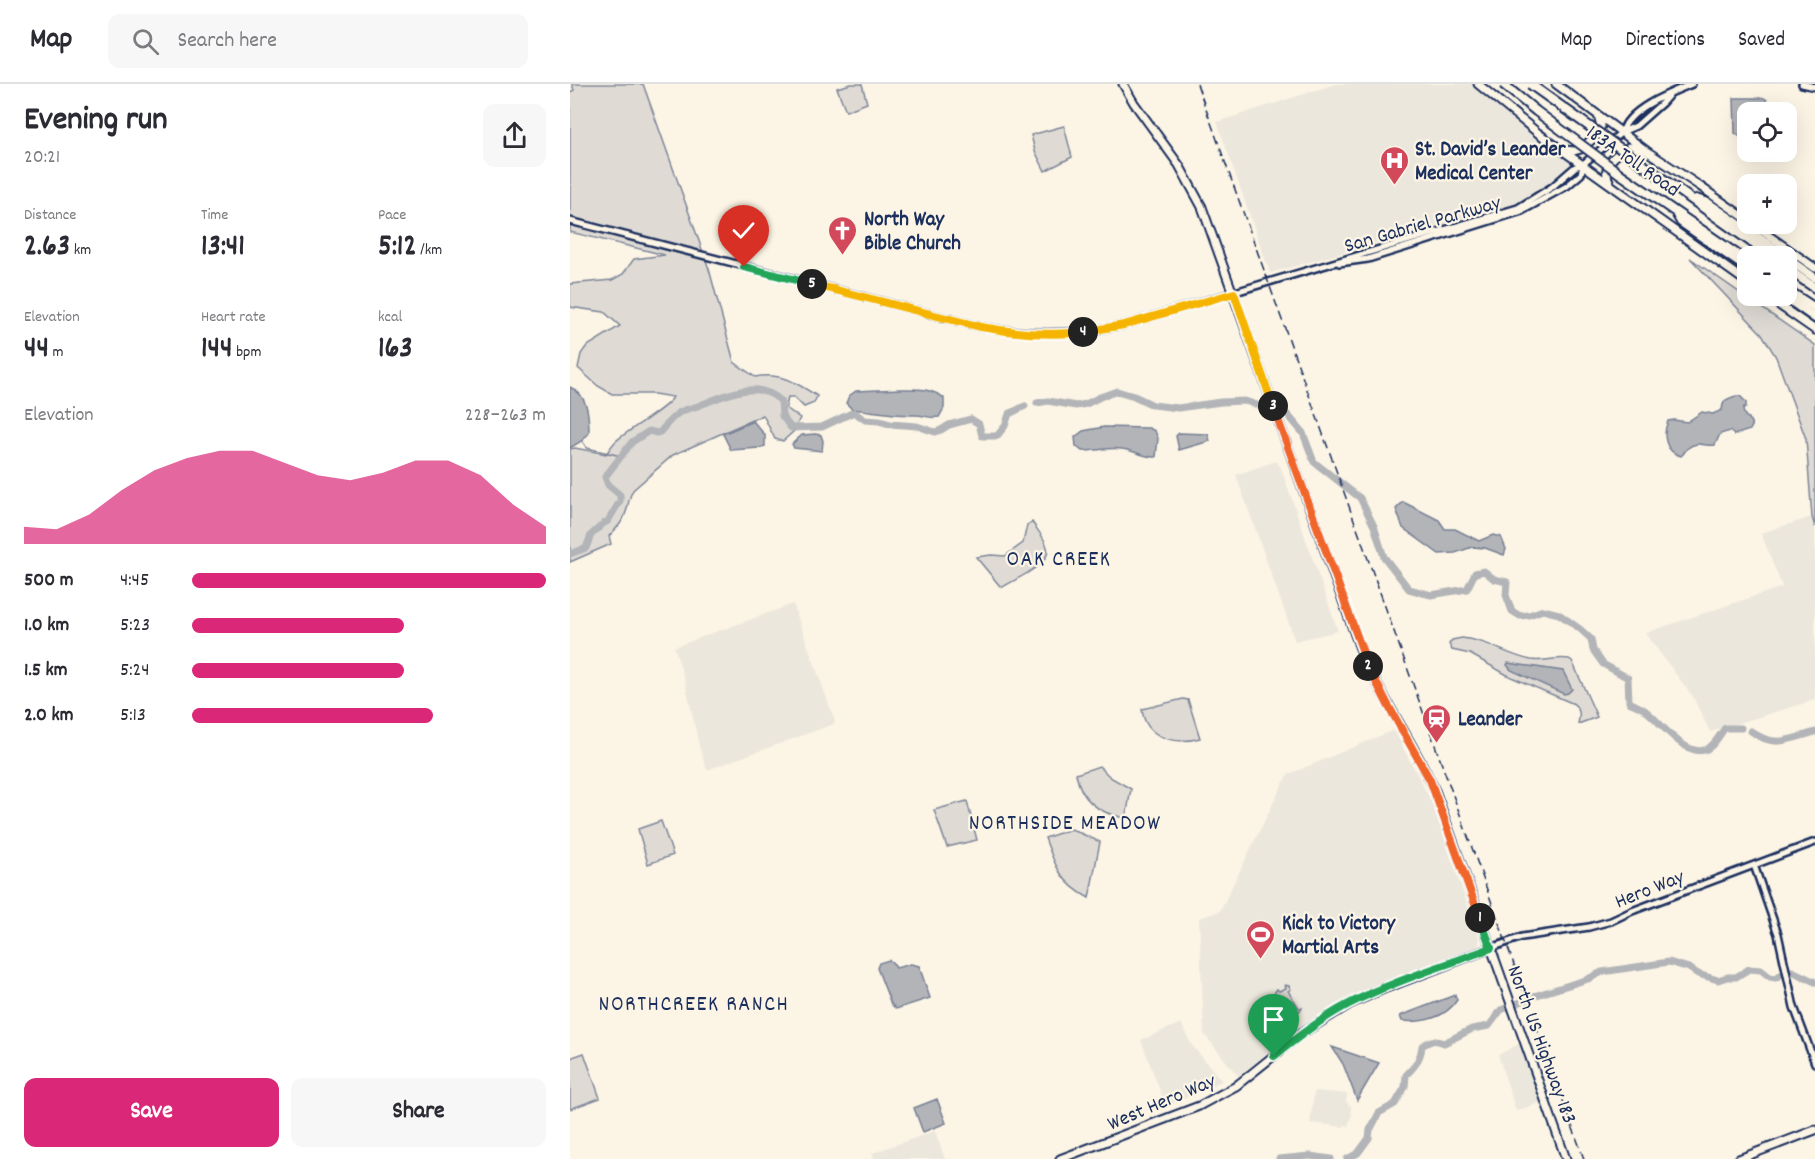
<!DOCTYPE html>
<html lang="en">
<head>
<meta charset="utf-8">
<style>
	:root { --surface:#fff; --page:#f7f7f7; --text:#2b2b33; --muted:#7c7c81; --line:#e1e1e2; --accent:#db2777 }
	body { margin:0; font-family:Dekko,sans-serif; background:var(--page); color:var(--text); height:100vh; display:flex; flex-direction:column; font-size:22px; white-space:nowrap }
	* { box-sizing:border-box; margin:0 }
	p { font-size:20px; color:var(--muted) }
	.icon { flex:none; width:33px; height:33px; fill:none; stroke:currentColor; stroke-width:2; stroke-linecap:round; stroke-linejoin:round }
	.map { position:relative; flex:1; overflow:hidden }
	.details { display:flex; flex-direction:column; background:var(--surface); width:570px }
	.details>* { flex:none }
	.fabs { position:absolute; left:1167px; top:18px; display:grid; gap:12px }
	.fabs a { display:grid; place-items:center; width:60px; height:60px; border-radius:12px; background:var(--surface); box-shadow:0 6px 24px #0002; font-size:30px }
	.pin { position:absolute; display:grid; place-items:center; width:51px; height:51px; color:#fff; margin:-62px -26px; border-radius:50% 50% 50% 0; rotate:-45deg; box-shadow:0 0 6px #0007 }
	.pin .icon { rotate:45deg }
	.km { position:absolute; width:30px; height:30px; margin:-15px; border-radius:50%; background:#222; color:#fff; font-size:16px; line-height:30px; text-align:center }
	.round { display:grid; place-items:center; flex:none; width:63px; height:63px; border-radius:12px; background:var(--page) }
	.overview { display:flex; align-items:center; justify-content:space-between; height:102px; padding:0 24px }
	h1 { font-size:33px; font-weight:800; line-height:45px }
	.figures { display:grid; grid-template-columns:repeat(3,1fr); gap:9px; height:102px; padding:6px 24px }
	.figures div { display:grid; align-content:center }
	.figures b { font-size:30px; font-weight:800 }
	.figures small { font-size:16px; font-weight:400 }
	.figures p { font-size:16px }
	.chart { height:168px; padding:12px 24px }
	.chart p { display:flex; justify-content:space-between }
	.chart svg { width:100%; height:108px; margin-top:6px; fill:var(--accent); opacity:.7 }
	.button { display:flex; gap:12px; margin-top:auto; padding:12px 24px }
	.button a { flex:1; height:69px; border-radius:12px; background:var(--accent); color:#fff; font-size:24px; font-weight:800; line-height:69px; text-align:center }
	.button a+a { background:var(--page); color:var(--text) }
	ul { padding:0 24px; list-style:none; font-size:20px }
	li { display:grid; grid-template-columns:96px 72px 1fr; align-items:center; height:45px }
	li i { height:15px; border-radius:8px; background:var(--accent) }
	header { display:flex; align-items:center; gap:36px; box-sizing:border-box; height:84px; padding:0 30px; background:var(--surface); border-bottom:2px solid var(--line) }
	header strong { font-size:28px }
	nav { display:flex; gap:33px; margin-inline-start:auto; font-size:21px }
	.search { width:420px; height:54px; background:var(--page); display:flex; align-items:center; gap:15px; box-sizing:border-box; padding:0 21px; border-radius:12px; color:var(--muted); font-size:22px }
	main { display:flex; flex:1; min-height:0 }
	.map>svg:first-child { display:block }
	.built { fill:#ece7dc }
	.green { fill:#dfdbd4; stroke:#7d8599; stroke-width:1.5 }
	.water { fill:#b2b4b8; stroke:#767f94; stroke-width:1.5 }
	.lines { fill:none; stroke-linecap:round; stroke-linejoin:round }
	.stream { stroke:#767f94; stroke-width:1.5 }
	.river { stroke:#b2b4b8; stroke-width:7 }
	.minor-casing { stroke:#1b2f5e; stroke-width:10 }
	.major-casing { stroke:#1b2f5e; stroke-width:11 }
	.highway-casing { stroke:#1b2f5e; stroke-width:12 }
	.minor { stroke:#fcf5e5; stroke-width:5 }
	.major { stroke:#fcf5e5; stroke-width:7 }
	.highway { stroke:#fcf5e5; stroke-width:8 }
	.rail { stroke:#1b2f5e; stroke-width:1.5; stroke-dasharray:9 4.5; stroke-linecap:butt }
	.highway-bridge-casing { stroke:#1b2f5e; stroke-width:12; stroke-linecap:butt }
	.highway-bridge { stroke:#fcf5e5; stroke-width:8 }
	.split-1-casing { stroke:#fff; stroke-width:12 }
	.split-2-casing { stroke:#fff; stroke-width:12 }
	.split-3-casing { stroke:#fff; stroke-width:12 }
	.split-4-casing { stroke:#fff; stroke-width:12 }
	.split-5-casing { stroke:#fff; stroke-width:12 }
	.split-6-casing { stroke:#fff; stroke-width:12 }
	.split-1 { stroke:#22a559; stroke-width:8 }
	.split-2 { stroke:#f0652b; stroke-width:8 }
	.split-3 { stroke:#f0652b; stroke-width:8 }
	.split-4 { stroke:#f5b400; stroke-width:8 }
	.split-5 { stroke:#f5b400; stroke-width:8 }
	.split-6 { stroke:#22a559; stroke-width:8 }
	.labels { text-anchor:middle; stroke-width:4.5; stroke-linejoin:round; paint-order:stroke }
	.poi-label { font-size:21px; font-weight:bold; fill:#1b2f5e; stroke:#fcf5e5; text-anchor:start }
	.street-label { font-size:21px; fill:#1b2f5e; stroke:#fcf5e5 }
	.neighbourhood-label { font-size:22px; letter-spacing:1.5px; fill:#1b2f5e; stroke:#fcf5e5 }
</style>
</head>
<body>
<header>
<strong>Map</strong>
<div class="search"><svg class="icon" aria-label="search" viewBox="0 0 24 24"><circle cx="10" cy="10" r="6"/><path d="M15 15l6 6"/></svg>Search here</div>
<nav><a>Map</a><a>Directions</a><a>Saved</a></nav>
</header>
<main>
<section class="details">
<div class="overview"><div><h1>Evening run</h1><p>20:21</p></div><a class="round"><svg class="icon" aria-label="share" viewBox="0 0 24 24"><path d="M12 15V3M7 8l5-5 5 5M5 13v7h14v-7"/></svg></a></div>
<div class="figures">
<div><p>Distance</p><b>2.63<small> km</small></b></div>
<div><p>Time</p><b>13:41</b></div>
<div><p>Pace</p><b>5:12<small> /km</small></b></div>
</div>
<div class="figures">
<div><p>Elevation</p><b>44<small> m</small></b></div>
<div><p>Heart rate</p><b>144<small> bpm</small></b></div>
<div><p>kcal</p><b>163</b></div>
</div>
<div class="chart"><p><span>Elevation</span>228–263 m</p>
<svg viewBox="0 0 160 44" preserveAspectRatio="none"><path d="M0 44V37L10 38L20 32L30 22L40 14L50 9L60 6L70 6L80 11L90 16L100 18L110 15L120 10L130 10L140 16L150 28L160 37V44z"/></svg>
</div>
<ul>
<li><b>500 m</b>4:45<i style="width:100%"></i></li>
<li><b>1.0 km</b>5:23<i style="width:60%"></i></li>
<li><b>1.5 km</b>5:24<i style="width:60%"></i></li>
<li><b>2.0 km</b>5:13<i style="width:68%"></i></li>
</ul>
<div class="button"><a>Save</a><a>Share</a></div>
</section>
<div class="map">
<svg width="1245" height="1075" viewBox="0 0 1245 1075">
	<rect width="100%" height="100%" fill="#fcf5e5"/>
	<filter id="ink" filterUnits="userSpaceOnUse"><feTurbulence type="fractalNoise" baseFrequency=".0167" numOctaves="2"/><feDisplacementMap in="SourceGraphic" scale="12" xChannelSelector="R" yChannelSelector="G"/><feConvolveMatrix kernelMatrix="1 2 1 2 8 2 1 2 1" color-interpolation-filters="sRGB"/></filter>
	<g filter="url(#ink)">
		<path class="built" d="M765,0h137l39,34 51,37 7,6v4l-6,9 -29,21 -31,13 -233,65 -53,-151z
			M703,378h4l4,6 57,163 -43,10 -59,-166z
			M1242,433l3,10v173l-105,32 -17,-35 -48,-64 137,-46 -21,-54z
			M223,520l42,117 -1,3 -127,46 -8,-24 -14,-65 -11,-34z
			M824,646l38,73 47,135v7l-7,5 -122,46 -31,19 -81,61 -34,-42 -5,-116 21,-7 67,-136z
			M611,939l10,21 31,37 -56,26 -25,-67z
			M954,957l22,60 -30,10 -18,-56z
			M746,1007l31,3 -1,7 3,4h2v7l1,2 -4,12 -4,-1v2l-34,-4 4,-30z
			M365,1047l10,28h-70l-3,-6z"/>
		<path class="green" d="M2,0h71l66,185 25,93 21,15c25,-5 42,6 62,19l-3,7 -10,4 -10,-10h-6l-2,11 14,10 -6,13 -11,10 -8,-2 -12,-24 -90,40 -40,35c-4,7 -4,12 -6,19 -3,12 -10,19 -18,27l2,8 -41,18v-113l5,-1 31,6c3,-4 6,-9 9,-12 11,-11 54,-35 58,-45l-19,-3h-42l-14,-8 -20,-18 3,-14 5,-7 34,-21 -16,-14 -34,-5v-23l42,-4 11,-6 11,-15 31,-4 -95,-23v-140l4,-2z
			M281,0h11l5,19 -21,8 -9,-23z
			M494,42l8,31 -27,14 -10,-20 -4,-16z
			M1120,174l125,87v182l-3,-10 -6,-78 -30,-82 -14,-23z
			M462,438c5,8 13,16 15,25 6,17 -32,32 -44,40l-3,-1 -24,-29 15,-2 14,1 18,-13 4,-18z
			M892,554c25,2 44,17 69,22 12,2 25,-3 38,-1l3,2 25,56 -19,7c1,-8 4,-12 -4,-20l-65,-28 -39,-22 -18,-4 -3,-6 3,-4z
			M613,615l5,1 12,38c-24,7 -55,1 -58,-29z
			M529,682l11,11 21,12 -5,29c-26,-4 -45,-17 -50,-44z
			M397,717l10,39 -30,7 -13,-37z
			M91,737l12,34 -25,9 -10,-35z
			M501,745l29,13 -11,56c-28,-15 -34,-32 -44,-60z
			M715,901l4,1 2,3 -3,2 11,17h3l-1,2 -9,5h-3l-15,-22 3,-4 2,2 7,-3z
			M14,969l16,45 -30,11v-51z"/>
		<path class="water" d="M1164,14h30l3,2 -1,12h-18l-2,29 -11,-8z
			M0,303c18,8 19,28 19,46l-6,7 -13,8z
			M331,305c16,0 30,-1 43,9v10l-5,9c-10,2 -14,-2 -24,-2 -21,0 -42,-4 -63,-6l-6,-6 3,-7 7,-5z
			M1166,312h4l6,6v5h-2l-1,4 3,6 3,1 3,8 -2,4 -16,5 -4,-4 -10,3 -5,11c-9,2 -19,-5 -27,3 -3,2 -4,6 -7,8 -16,-4 -19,-21 -13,-35l6,-1 13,2 15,-10 11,2 9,-4c1,-10 4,-11 14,-14z
			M183,337l12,14v11l-5,2 -29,2 -8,-16z
			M534,343l45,1 6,3 3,7 -2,19c-12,1 -22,-7 -34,-8 -13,-2 -26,2 -40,2l-6,-5 -1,-9 8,-6z
			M609,349l29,1 2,7 -31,9 -3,-14z
			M245,350l6,1 2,6 -1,10 -28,-3 -2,-4 10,-9z
			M833,418l36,18 6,9h10l24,12 14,-6 8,2 5,12 -2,6 -19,-7 -13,-1 -17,6 -16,1 -36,-26 -7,-19z
			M938,579l55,8 9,18 -4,4 -4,1 -53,-24 -4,-5z
			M319,876l3,2 4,6 15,-4 8,2 11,32 -34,11 -5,-5 -14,-36 2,-5z
			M885,911l2,5c-11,18 -35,23 -55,21l-2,-5z
			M762,963l47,16 -22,37 -14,-36z
			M367,1015l9,24 -23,9 -9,-24z"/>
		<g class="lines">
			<path class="stream" d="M12,357l5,7 34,8
				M755,1075v-1"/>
			<path class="river" d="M467,319l11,-2 28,5 10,-2 14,-7 17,-6 17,5 19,9 25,3 43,-6 24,-1 43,14 15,18 11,29 46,36 14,28 10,31 25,32 22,6 36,-6 8,-16 9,-2 10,8 13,3 -1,13 6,16 8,5 9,-1 14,-5 16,4 21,15 11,10 2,11 10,14 25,14 1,24c6,3 12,5 17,9 15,11 40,48 61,38 8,-4 13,-15 18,-21h16
				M0,470l16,-6 5,-13 13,-12 4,-2 12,-20v-6l-12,-10 -3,-8 27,-35 17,-11 8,2 3,-1c6,-7 12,-15 20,-20 5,-3 12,-4 18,-6 26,-10 59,-28 83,-5l1,15 9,12 31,-1 32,-15 11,8 14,1 11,3 27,2 18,6 6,-2 8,-5 22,-6 8,5 3,12h15l8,-10 4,-12 16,-8
				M1181,647c23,18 39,8 64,1
				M709,1075l31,-3 21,3
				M777,1075l11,-6 11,-15 1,-8 9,-17 16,-9 10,-17 1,-12c9,-8 15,-17 16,-29 9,-6 12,-7 22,-3l28,-14 17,-3 12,-16 36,-15 51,-16 14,-7 67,-10 20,6 9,6 20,6 9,-3h9l13,-8 12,1 9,7 6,1 4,-3 12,-4 23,11"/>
			<defs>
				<path id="minor" d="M1232,0l13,3
					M1052,48c7,-24 48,-39 70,-48
					M0,137l411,106c48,8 95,8 143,-2l394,-117 34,-21 23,-20 8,-3 39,-32 14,-6 26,-23 7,-8
					M769,179l29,-4 154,-48 45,-25 14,-12 2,-10
					M1184,781l24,69 16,73 21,56
					M921,864l31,-11 67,-10 22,-6 21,-10 183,-69"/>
				<path id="major" d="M553,0l11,19 45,62 23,42 157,439c21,51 55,96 77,147l130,366
					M908,0l60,49 210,150
					M986,0l92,68 50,33 50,35
					M995,66l9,1 7,-2 16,-14 4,-9 -3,-11
					M1040,99c-10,-17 5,-29 19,-36l14,4
					M1182,140l63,44
					M1196,212l49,34
					M490,1075l139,-53 37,-20 65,-52 49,-30 36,-16 105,-40
					M1169,1075l76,-29"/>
				<path id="highway" d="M1065,75l136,97
					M1049,89l129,89
					M1126,115l12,4 77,53
					M1107,131l4,7 67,47
					M1216,174l29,20
					M1216,184l29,20
					M1216,205l29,19
					M1214,212l31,22"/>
			</defs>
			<use href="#minor" class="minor-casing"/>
			<use href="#major" class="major-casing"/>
			<use href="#highway" class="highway-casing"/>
			<use href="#minor" class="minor"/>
			<use href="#major" class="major"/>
			<use href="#highway" class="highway"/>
			<path class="rail" d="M627,0l387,1075"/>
			<defs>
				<path id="highway-bridge" d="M933,0l33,27 83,62
					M960,0l105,75"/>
			</defs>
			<use href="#highway-bridge" class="highway-bridge-casing"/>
			<use href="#highway-bridge" class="highway-bridge"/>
		</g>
	</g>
	<g class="lines" filter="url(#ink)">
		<defs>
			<path id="split-1" d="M704,972c24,-19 48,-38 75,-52 44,-23 95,-38 142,-56l-11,-30"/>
			<path id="split-2" d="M798,582l20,39 42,75 50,138"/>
			<path id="split-3" d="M703,322l95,260"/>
			<path id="split-4" d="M513,248l41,-7 110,-32 39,113"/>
			<path id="split-5" d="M242,200l169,43c33,6 68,9 102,5"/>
			<path id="split-6" d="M174,183l68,17"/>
		</defs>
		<use href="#split-1" class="split-1-casing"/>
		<use href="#split-2" class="split-2-casing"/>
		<use href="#split-3" class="split-3-casing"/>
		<use href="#split-4" class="split-4-casing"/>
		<use href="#split-5" class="split-5-casing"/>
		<use href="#split-6" class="split-6-casing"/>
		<use href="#split-1" class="split-1"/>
		<use href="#split-2" class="split-2"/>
		<use href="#split-3" class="split-3"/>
		<use href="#split-4" class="split-4"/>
		<use href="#split-5" class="split-5"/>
		<use href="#split-6" class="split-6"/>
	</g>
	<defs>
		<symbol id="hospital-pin" viewBox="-11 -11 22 30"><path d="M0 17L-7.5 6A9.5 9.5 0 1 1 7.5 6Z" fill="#d1495b" stroke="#fcf5e5"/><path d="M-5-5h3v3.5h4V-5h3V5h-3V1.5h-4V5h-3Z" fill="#fff"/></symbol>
		<symbol id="church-pin" viewBox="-11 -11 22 30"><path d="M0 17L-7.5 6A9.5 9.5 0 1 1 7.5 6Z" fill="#d1495b" stroke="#fcf5e5"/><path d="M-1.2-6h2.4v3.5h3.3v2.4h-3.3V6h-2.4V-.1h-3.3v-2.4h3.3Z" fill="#fff"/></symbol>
		<symbol id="station-pin" viewBox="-11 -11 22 30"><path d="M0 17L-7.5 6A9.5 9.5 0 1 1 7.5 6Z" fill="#d1495b" stroke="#fcf5e5"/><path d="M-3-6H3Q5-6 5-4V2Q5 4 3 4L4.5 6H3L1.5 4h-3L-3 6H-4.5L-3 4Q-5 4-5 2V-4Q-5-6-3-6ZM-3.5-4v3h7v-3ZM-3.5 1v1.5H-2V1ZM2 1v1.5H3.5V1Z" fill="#fff"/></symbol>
		<symbol id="stadium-pin" viewBox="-11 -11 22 30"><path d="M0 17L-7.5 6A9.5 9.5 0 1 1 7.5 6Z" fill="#d1495b" stroke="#fcf5e5"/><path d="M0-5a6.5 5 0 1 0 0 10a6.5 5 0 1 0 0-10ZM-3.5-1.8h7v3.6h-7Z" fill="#fff"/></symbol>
	</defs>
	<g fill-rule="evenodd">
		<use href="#hospital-pin" x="808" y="60" width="33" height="45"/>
		<use href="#church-pin" x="256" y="130" width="33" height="45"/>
		<use href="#station-pin" x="850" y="618" width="33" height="45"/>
		<use href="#stadium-pin" x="674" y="834" width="33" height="45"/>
	</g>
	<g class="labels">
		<g class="poi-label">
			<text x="845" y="71">St. David’s Leander<tspan x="845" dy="24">Medical Center</tspan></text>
			<text x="294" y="141">North Way<tspan x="294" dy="24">Bible Church</tspan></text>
			<text x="888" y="641">Leander</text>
			<text x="712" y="845">Kick to Victory<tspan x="712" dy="24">Martial Arts</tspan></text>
		</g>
		<g class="street-label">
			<text transform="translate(1064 76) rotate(35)" y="7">183A Toll Road</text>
			<text transform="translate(852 139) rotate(-16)" y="7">San Gabriel Parkway</text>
			<text transform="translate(1079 804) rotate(-22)" y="7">Hero Way</text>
			<text transform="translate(973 960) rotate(70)" y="7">North US Highway 183</text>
			<text transform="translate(591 1017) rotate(-23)" y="7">West Hero Way</text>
		</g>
		<g class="neighbourhood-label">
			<text x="489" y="481">OAK CREEK</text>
			<text x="495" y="745">NORTHSIDE MEADOW</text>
			<text x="124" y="926">NORTHCREEK RANCH</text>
		</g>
	</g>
</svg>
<div class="fabs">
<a><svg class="icon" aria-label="locate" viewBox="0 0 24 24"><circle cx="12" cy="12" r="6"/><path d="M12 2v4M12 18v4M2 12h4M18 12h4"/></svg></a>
<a>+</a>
<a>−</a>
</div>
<div class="pin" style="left:704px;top:972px;background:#1e9e55"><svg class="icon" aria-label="arrive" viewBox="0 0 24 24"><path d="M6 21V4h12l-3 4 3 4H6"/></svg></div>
<div class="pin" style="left:174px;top:183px;background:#d93025"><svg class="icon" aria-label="check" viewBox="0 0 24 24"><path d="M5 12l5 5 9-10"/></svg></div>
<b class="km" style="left:910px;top:834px">1</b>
<b class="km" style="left:798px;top:582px">2</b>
<b class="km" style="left:703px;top:322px">3</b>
<b class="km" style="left:513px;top:248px">4</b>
<b class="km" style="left:242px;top:200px">5</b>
</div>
</main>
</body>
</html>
